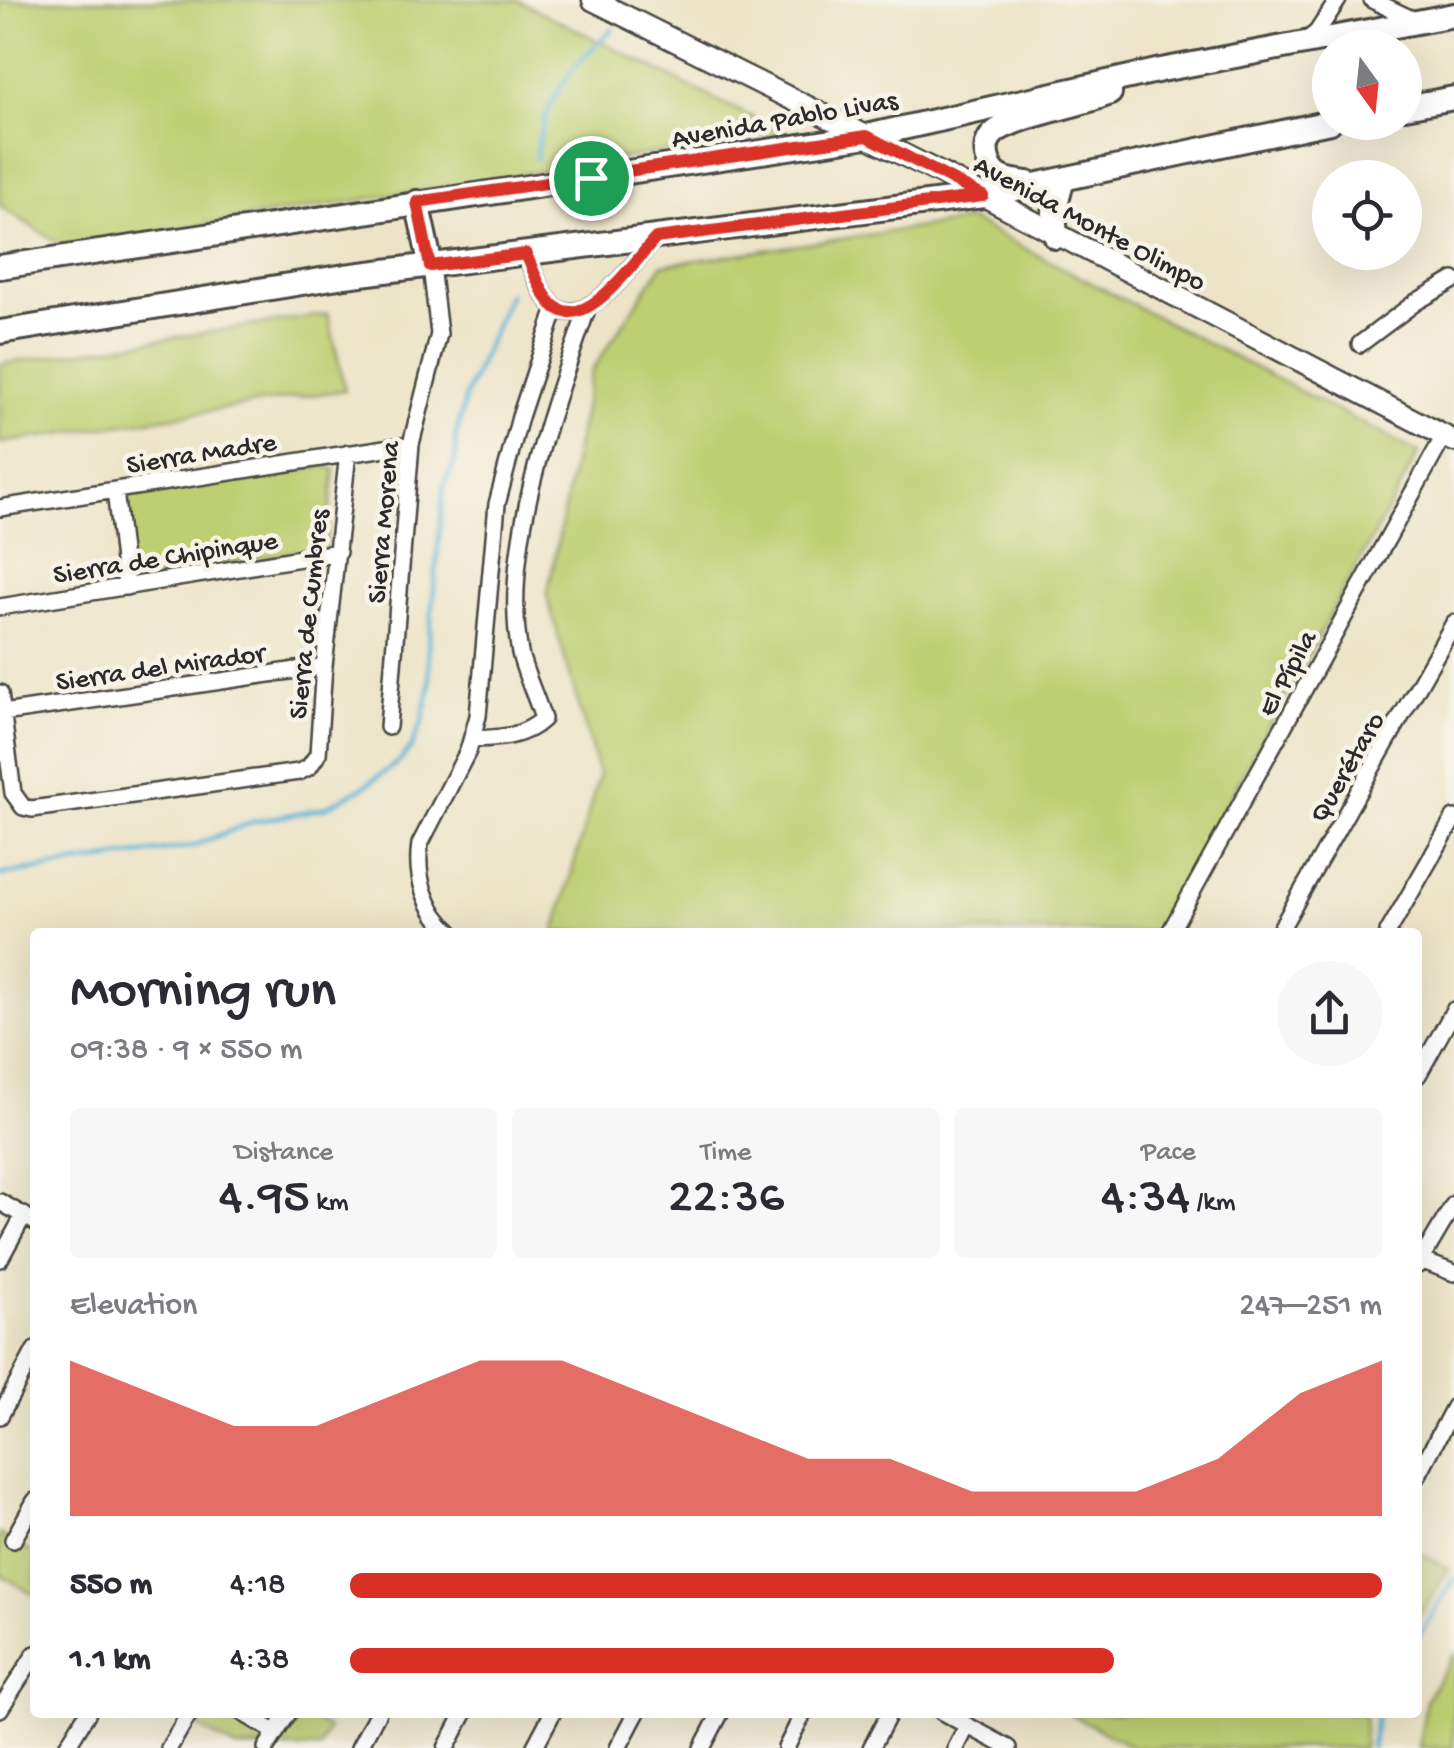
<!DOCTYPE html>
<html lang="en">
<head>
<meta charset="utf-8">
<style>
	:root { --surface:#fff; --page:#f7f7f7; --text:#2b2b33; --muted:#7c7c81; --accent:#d93025 }
	body { margin:0; font-family:"Gochi Hand",sans-serif; background:var(--page); color:var(--text); height:100vh; display:flex; flex-direction:column; font-size:38px; white-space:nowrap }
	* { box-sizing:border-box; margin:0 }
	p { font-size:32px; color:var(--muted) }
	.icon { flex:none; width:55px; height:55px; fill:none; stroke:currentColor; stroke-width:2; stroke-linecap:round; stroke-linejoin:round }
	.map { position:relative; flex:1; overflow:hidden }
	.details { position:absolute; left:30px; top:928px; width:1392px; height:790px; display:flex; flex-direction:column; background:var(--surface); border-radius:10px; box-shadow:0 10px 40px #0002 }
	.details>* { flex:none }
	.needle { width:65px; rotate:165deg }
	.fabs { position:absolute; left:1312px; top:30px; display:grid; gap:20px }
	.fabs a { display:grid; place-items:center; width:110px; height:110px; border-radius:50%; background:var(--surface); box-shadow:0 10px 40px #0002; font-size:50px }
	.pin { position:absolute; display:grid; place-items:center; width:85px; height:85px; color:#fff; margin:-42px; border:5px solid #fff; border-radius:50%; box-shadow:0 2px 10px #0007 }
	.round { display:grid; place-items:center; flex:none; width:105px; height:105px; border-radius:52px; background:var(--page) }
	.head { display:flex; align-items:center; justify-content:space-between; height:170px; padding:0 40px }
	h1 { font-size:55px; font-weight:600; line-height:75px }
	.figures { display:grid; grid-template-columns:repeat(3,1fr); gap:15px; height:170px; padding:10px 40px }
	.figures div { display:grid; align-content:center; border-radius:10px; background:var(--page); text-align:center }
	.figures b { font-size:50px; font-weight:600 }
	.figures small { font-size:28px; font-weight:400 }
	.figures p { font-size:28px }
	.chart { height:280px; padding:20px 40px }
	.chart p { display:flex; justify-content:space-between }
	.chart svg { width:100%; height:180px; margin-top:10px; fill:var(--accent); opacity:.7 }
	ul { padding:0 40px; list-style:none; font-size:32px }
	li { display:grid; grid-template-columns:160px 120px 1fr; align-items:center; height:75px }
	li i { height:25px; border-radius:12px; background:var(--accent) }
	.map>svg:first-child { display:block }
	.green { fill:#becf72; stroke:#747d4e; stroke-width:2.5 }
	.lines { fill:none; stroke-linecap:round; stroke-linejoin:round }
	.stream { stroke:#59b3d7; stroke-width:5 }
	.minor-casing { stroke:#484742; stroke-width:20 }
	.tertiary-casing { stroke:#484742; stroke-width:25 }
	.secondary-casing { stroke:#484742; stroke-width:28 }
	.minor { stroke:#fff; stroke-width:15 }
	.tertiary { stroke:#fff; stroke-width:20 }
	.secondary { stroke:#fff; stroke-width:22 }
	.route-casing { stroke:#fff; stroke-width:20 }
	.route { stroke:#d93025; stroke-width:12 }
	.labels { text-anchor:middle; stroke-width:9; stroke-linejoin:round; paint-order:stroke }
	.street-label { font-size:28px; fill:#2b2b2b; stroke:#f7f3e8 }
</style>
</head>
<body>
<div class="map">
<svg width="1454" height="1748" viewBox="0 0 1454 1748">
	<rect width="100%" height="100%" fill="#f7f3e8"/>
	<filter id="ink" filterUnits="userSpaceOnUse"><feTurbulence type="fractalNoise" baseFrequency=".01" numOctaves="2"/><feDisplacementMap in="SourceGraphic" scale="20" xChannelSelector="R" yChannelSelector="G"/><feConvolveMatrix kernelMatrix="1 2 1 2 8 2 1 2 1" color-interpolation-filters="sRGB"/></filter>
	<filter id="wash" filterUnits="userSpaceOnUse"><feTurbulence type="fractalNoise" baseFrequency=".0048" numOctaves="4" result="noise"/><feDisplacementMap in="SourceGraphic" scale="40" xChannelSelector="R" yChannelSelector="G"/><feGaussianBlur stdDeviation="2.25" result="paint"/><feColorMatrix in="noise" values="0 0 0 0 0 0 0 0 0 0 0 0 0 0 0 0 0 1.4 0 .05"/><feComposite in="paint" operator="in"/></filter>
	<g filter="url(#wash)">
		<rect width="100%" height="100%" fill="#ede4c7"/>
		<path class="green" d="M0,0h517l266,133 -719,114 -64,-41z
			M970,220l449,233 -263,479h-601l44,-157 -52,-178 44,-225 71,-107z
			M328,314l17,76 -345,53v-79z
			M328,466l7,4 -9,76 -182,33c-16,-10 -25,-52 -22,-70 1,-6 5,-11 7,-16z
			M0,1534l35,20v42l-35,-22z
			M1418,1552l31,17 -31,49z
			M1454,1654v94h-35l7,-49z
			M301,1712l27,16 -8,20h-84l-39,-22 8,-13z
			M1069,1713h296l-2,35h-230z"/>
		<g class="lines">
			<path class="stream" d="M536,158c8,-61 33,-88 76,-129
				M0,875l193,-29 59,-24 72,-14 38,-20 38,-27 12,-15 10,-23 8,-36 -2,-37 16,-164 12,-28 -1,-19 11,-44 43,-101
				M1418,1637l36,-58
				M1371,1748l6,-36"/>
		</g>
	</g>
	<g filter="url(#ink)">
		<g class="lines">
			<defs>
				<path id="minor" d="M1372,0l44,21
					M1307,40l10,-8 21,-32
					M526,254c7,16 14,38 26,50 31,33 85,-45 103,-66
					M1360,344l56,-42 38,-22
					M115,490l11,97
					M0,508l411,-64
					M0,607l338,-55
					M0,693l13,100 10,14 9,2 267,-37 10,-5 9,-13 6,-88 24,-213
					M3,713l321,-47
					M388,727l23,-283 28,-110 -8,-68
					M472,739c26,-1 51,-1 71,-20 -6,-21 -18,-44 -23,-66 -20,-104 33,-247 68,-346
					M451,932c-25,-21 -36,-55 -31,-88l48,-93 10,-35 19,-212 23,-87 36,-109
					M1170,932l274,-496
					M1279,932l175,-309
					M1388,932l66,-114
					M1418,1075l36,-65
					M0,1202l35,20
					M0,1259l24,-44
					M1418,1259l36,14
					M1418,1265l36,-61
					M0,1416l35,-66
					M1418,1475l36,-68
					M13,1540l22,-39
					M0,1709l35,-55
					M241,1712l34,20
					M942,1712l67,36
					M66,1748l22,-36
					M169,1748l21,-36
					M266,1748l23,-36
					M359,1748l19,-36
					M446,1748l19,-36
					M534,1748l19,-36
					M618,1748l19,-36
					M702,1748l19,-36
					M786,1748l18,-36
					M871,1748l19,-36
					M956,1748l11,-22"/>
				<path id="tertiary" d="M593,0l345,172 516,269"/>
				<path id="secondary" d="M1405,107l49,-9
					M1027,183c-16,-2 -32,-3 -38,-20 -4,-11 -4,-21 4,-29 16,-17 91,-29 117,-41
					M417,202l14,64
					M1056,237l-2,-25 9,-33
					M0,267l867,-131 294,-66 293,-55
					M0,332l345,-56 638,-80 347,-74"/>
			</defs>
			<use href="#minor" class="minor-casing"/>
			<use href="#tertiary" class="tertiary-casing"/>
			<use href="#secondary" class="secondary-casing"/>
			<use href="#minor" class="minor"/>
			<use href="#tertiary" class="tertiary"/>
			<use href="#secondary" class="secondary"/>
		</g>
	</g>
	<g class="lines" filter="url(#ink)">
		<defs>
			<path id="route" d="M867,136l116,60 -327,42c-20,21 -72,99 -104,66 -12,-12 -19,-35 -26,-50l-96,12 -13,-64z"/>
		</defs>
		<use href="#route" class="route-casing"/>
		<use href="#route" class="route"/>
	</g>
	<g class="labels">
		<g class="street-label">
			<text transform="translate(784 117) rotate(-10)" y="10">Avenida Pablo Livas</text>
			<text transform="translate(1091 221) rotate(28)" y="10">Avenida Monte Olimpo</text>
			<text transform="translate(201 451) rotate(-9)" y="10">Sierra Madre</text>
			<text transform="translate(381 522) rotate(-85)" y="10">Sierra Morena</text>
			<text transform="translate(165 555) rotate(-9)" y="10">Sierra de Chipinque</text>
			<text transform="translate(306 614) rotate(-84)" y="10">Sierra de Cumbres</text>
			<text transform="translate(160 665) rotate(-8)" y="10">Sierra del Mirador</text>
			<text transform="translate(1285 672) rotate(-61)" y="10">El Pípila</text>
			<text transform="translate(1345 766) rotate(-60)" y="10">Querétaro</text>
		</g>
	</g>
</svg>
<div class="fabs">
<a><svg class="needle" viewBox="-14 -14 28 28"><path d="M0-13l5 13h-10z" fill="#e53935"/><path d="M0 13l5-13h-10z" fill="#7c7c81"/></svg></a>
<a><svg class="icon" aria-label="locate" viewBox="0 0 24 24"><circle cx="12" cy="12" r="6"/><path d="M12 2v4M12 18v4M2 12h4M18 12h4"/></svg></a>
</div>
<div class="pin" style="left:591px;top:178px;background:#1e9e55"><svg class="icon" aria-label="arrive" viewBox="0 0 24 24"><path d="M6 21V4h12l-3 4 3 4H6"/></svg></div>
<section class="details">
<div class="head"><div><h1>Morning run</h1><p>09:38 · 9 × 550 m</p></div><a class="round"><svg class="icon" aria-label="share" viewBox="0 0 24 24"><path d="M12 15V3M7 8l5-5 5 5M5 13v7h14v-7"/></svg></a></div>
<div class="figures">
<div><p>Distance</p><b>4.95<small> km</small></b></div>
<div><p>Time</p><b>22:36</b></div>
<div><p>Pace</p><b>4:34<small> /km</small></b></div>
</div>
<div class="chart"><p><span>Elevation</span>247–251 m</p>
<svg viewBox="0 0 160 44" preserveAspectRatio="none"><path d="M0 44V6L10 14L20 22L30 22L40 14L50 6L60 6L70 14L80 22L90 30L100 30L110 38L120 38L130 38L140 30L150 14L160 6V44z"/></svg>
</div>
<ul>
<li><b>550 m</b>4:18<i style="width:100%"></i></li>
<li><b>1.1 km</b>4:38<i style="width:74%"></i></li>
</ul>
</section>
</div>
</body>
</html>
